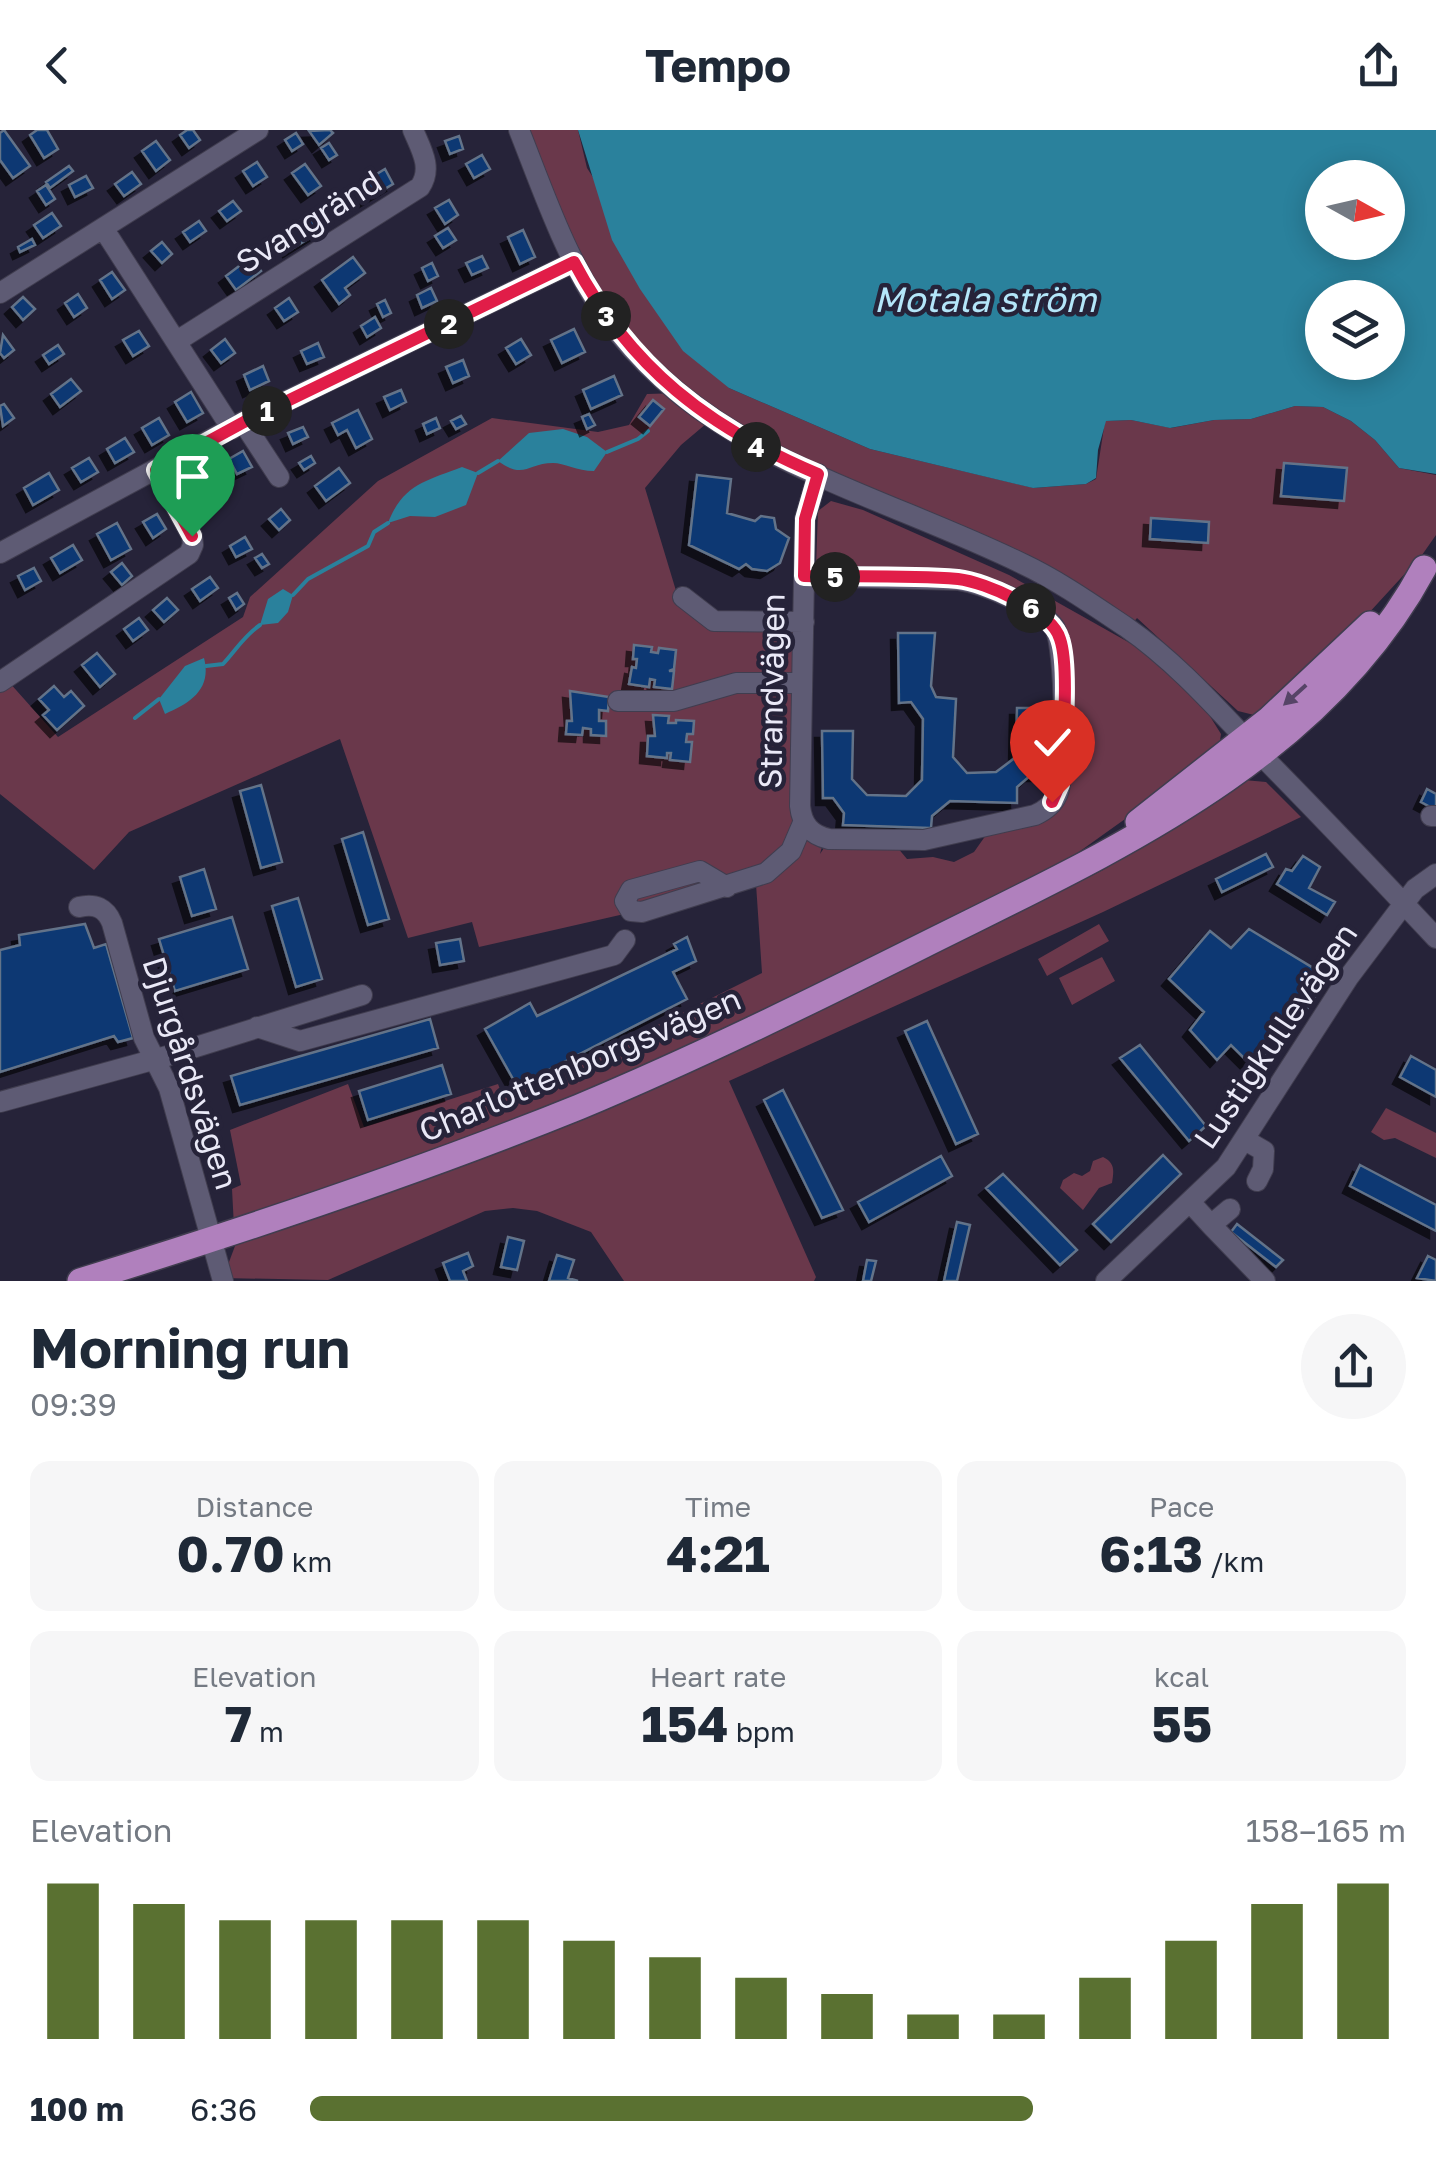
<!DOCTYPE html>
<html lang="en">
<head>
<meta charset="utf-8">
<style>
	:root { --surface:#fff; --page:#f6f6f7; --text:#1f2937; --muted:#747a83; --accent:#5a7131 }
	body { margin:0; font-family:"Golos Text",sans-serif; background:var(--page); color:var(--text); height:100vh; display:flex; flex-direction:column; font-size:38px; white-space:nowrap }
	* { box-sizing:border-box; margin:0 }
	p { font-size:32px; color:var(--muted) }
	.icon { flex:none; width:55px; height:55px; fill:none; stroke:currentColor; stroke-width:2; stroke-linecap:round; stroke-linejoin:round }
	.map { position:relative; height:1151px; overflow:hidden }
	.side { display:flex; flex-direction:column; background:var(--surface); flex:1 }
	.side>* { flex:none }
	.needle { width:65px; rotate:98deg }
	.controls { position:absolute; left:1305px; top:30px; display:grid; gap:20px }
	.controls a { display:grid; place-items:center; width:100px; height:100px; border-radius:50%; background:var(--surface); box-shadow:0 5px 25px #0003; font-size:50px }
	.pin { position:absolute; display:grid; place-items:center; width:85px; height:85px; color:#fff; margin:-102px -42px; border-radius:50% 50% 50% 0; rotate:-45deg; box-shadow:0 0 10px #0007 }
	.pin .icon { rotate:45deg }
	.km { position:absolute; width:50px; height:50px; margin:-25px; border-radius:50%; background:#222; color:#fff; font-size:28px; line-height:50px; text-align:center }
	.round { display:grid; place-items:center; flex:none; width:105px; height:105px; border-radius:52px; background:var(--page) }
	.headline { display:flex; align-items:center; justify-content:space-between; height:170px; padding:0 30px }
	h1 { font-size:55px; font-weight:700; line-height:75px }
	.figures { display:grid; grid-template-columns:repeat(3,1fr); gap:15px; height:170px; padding:10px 30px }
	.figures div { display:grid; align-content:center; border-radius:20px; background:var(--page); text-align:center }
	.figures b { font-size:50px; font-weight:700 }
	.figures small { font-size:28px; font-weight:400 }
	.figures p { font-size:28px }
	.chart { height:280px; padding:20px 30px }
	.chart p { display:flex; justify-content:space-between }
	.chart svg { width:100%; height:180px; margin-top:10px; stroke:var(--accent); stroke-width:6 }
	ul { padding:0 30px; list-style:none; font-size:32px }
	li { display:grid; grid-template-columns:160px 120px 1fr; align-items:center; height:75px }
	li i { height:25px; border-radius:12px; background:var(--accent) }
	header { display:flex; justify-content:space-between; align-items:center; height:130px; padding:0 30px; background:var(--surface); font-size:45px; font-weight:700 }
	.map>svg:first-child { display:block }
	.green { fill:#6a384b }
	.water { fill:#2a819c; fill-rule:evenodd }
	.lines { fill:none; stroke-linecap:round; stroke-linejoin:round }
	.stream { stroke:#2a819c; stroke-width:4 }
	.building { fill:#083873; stroke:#637389; stroke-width:2.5; filter:url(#shadow) }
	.minor-casing { stroke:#403d4f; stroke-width:22 }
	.major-casing { stroke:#403d4f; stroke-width:28 }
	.minor { stroke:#5e5b74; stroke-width:20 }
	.major { stroke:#b080bd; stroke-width:25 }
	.oneway { fill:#564467 }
	.route-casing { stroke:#fff; stroke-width:20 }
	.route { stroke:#e11d48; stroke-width:12 }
	.labels { text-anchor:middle; stroke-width:9; stroke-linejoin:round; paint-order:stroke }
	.street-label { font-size:32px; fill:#eae9f7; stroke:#262339 }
	.water-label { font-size:35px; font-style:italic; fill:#b4e6f9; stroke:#262339 }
</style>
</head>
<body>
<header><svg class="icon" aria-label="back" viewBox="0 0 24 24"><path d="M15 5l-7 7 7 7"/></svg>Tempo<svg class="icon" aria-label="share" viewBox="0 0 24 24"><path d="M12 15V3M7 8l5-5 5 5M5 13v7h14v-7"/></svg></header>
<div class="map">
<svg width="1436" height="1151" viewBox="0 0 1436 1151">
	<defs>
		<filter id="shadow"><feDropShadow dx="-7" dy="7" stdDeviation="0" flood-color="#0009"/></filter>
	</defs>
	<rect width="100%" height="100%" fill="#262339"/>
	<path class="green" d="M523,0h55l9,38 142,220 141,61 164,39 52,-4 10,-5 9,-58 26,-1 40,8 43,-8 37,-1 44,-13 28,1 28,14 24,19 24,28 37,7v60l-14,20 -77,84 -91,76 -16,-4 -101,-93 -8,10 -416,-210 -32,27 -36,43 32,106 31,18 99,14 -4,197 21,16 -4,15 4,-6 73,-1 10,12 26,-2 21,5 20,-10 12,-17 69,-28 14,-160 -73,-62 -172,-14 -8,-5 2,-55 13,-10 32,9 146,65 128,72 66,58 18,29 -2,13 -28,25 -122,87 -252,125 8,25 278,-139 141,-90 22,2 35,35 -198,95 -374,169 87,196 -2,4h-190l-33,-49 -54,-21 -24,-3 -28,3 -157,69 -105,-2 12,-32 -3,-57 9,-4 -11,-55 118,-46 16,43 134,-43 5,13 54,-22 205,-102 -6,-89 -277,63 -7,-25 -64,16 -68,-199 -211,93 -35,38 -94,-76v-122l58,65 185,-120 7,-20 128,-116 114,-63 106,14 31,-7 18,-31 32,-1 -81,-91z
		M1099,794l10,17 -62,35 -9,-17z
		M1102,827l13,24 -43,24 -13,-27z
		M1386,978l50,25v25l-41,-20 -11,2 -13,-8z
		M1103,1027c12,6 11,13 9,26l-13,5 -16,22 -23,-22 3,-8 11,-7 8,3 8,-5 3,-10z"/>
	<path class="water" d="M578,0h858v344l-37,-6 -24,-28 -24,-19 -28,-14 -28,-1 -44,13 -37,1 -44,8 -39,-8 -25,1 -8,29 -2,28 -10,6 -53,4 -163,-39 -141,-61 -46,-37 -43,-62 -28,-49zM1322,48h66v64h-66zM1322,168h66v64h-66z
		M563,299l24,8 20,15 -13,19c-17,0 -30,-8 -41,-8 -25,0 -29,17 -55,-2l31,-28z
		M462,337l16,6 -12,32 -31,12 -25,-1 -22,7c15,-39 38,-42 74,-56z
		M283,459l10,6 -5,17 -10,11 -18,2 8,-26z
		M204,528c8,31 -13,45 -39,56l-6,-15 26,-33z"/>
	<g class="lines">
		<path class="stream" d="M607,322l31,-13 10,-8
			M478,343l20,-12
			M293,465l15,-16 60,-33 6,-14 14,-9
			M206,536l17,-2c13,-14 21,-28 37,-39
			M135,588l24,-19"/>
	</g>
	<path class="building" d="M4,0l26,36 -17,12 -13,-18v-27z
		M37,0h10l11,19 -14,9 -14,-23z
		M187,0h6l7,10 -11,8 -9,-13z
		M330,0l3,3 -14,12 -10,-14z
		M296,3l7,11 -11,7 -7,-11z
		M459,6l4,13 -13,5 -5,-13z
		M156,11l14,19 -14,11 -14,-20z
		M329,13l8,12 -8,5 -8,-12z
		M482,25l8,14 -16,9 -8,-14z
		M257,32l10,15 -14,9 -10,-15z
		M305,34l16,22 -13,9 -16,-22z
		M69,36l4,5 -23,17 -4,-6z
		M385,39l8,15 -27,16 -9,-14z
		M132,42l9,12 -17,12 -9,-12z
		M86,46l7,12 -18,9 -6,-12z
		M46,55l9,14 -9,6 -9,-14z
		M449,70l9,15 -13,9 -10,-16z
		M233,71l8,10 -14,10 -8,-10z
		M52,83l9,13 -18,12 -9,-13z
		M309,85l10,17 -29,18 -8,-17z
		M199,91l7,10 -16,11 -7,-10z
		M448,98l8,12 -13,8 -8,-12z
		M523,100l12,27 -15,7 -12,-27z
		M32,109l3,6 -15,7 -2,-5z
		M162,112l10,12 -10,9 -11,-12z
		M482,126l6,12 -16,7 -6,-12z
		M251,127l10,14 -25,19 -10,-14z
		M353,127l12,16 -20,15 5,7 -11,9 -17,-24z
		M432,133l6,13 -10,5 -6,-13z
		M112,142l13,18 -13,9 -12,-19z
		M431,158l6,13 -15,7 -5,-13z
		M78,164l9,14 -13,9 -9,-14z
		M23,167l12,12 -12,11 -11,-13z
		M289,168l9,14 -14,9 -9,-13z
		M385,170l6,13 -8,4 -6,-13z
		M375,187l6,11 -14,9 -6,-11z
		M574,199l11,23 -23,11 -11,-23z
		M139,201l10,15 -16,10 -10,-16z
		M3,205l11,15 -10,8 -4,-5z
		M225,209l10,14 -14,10 -10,-13z
		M521,209l10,16 -15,9 -10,-16z
		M318,213l6,14 -17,7 -6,-13z
		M58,215l6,9 -15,10 -6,-9z
		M463,230l6,16 -16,7 -7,-16z
		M263,236l6,15 -19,9 -6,-15z
		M614,246l8,19 -31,14 -8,-19z
		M71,249l10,12 -21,16 -9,-13z
		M401,260l5,12 -16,8 -6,-13z
		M191,262l12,21 -16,9 -12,-20z
		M653,270l11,9 -14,17 -11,-9z
		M4,274l10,14 -11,8 -3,-20z
		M358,280l14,29 -16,9 -9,-18 -9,5 -6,-12z
		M589,284l6,11 -8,4 -5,-12z
		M461,286l5,8 -10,5 -5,-8z
		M159,288l10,17 -17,10 -10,-17z
		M436,288l4,10 -13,6 -4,-10z
		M303,297l5,10 -15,7 -5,-11z
		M125,308l9,14 -19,11 -8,-14z
		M243,321l9,16 -15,7 -8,-15z
		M311,326l4,7 -11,7 -5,-7z
		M89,328l9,14 -17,10 -9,-14z
		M1284,333l63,5 -3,33 -63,-5z
		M339,338l11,15 -24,18 -11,-15z
		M49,343l10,17 -26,15 -9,-17z
		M697,345l34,4 -4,34 28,8 6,-5 13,2 2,11 13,9 -9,25 -13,8 -15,-2 -6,-5 -7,5 -50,-24z
		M204,356l8,16 -15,8 -9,-16z
		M281,379l9,11 -11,10 -10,-11z
		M157,384l9,15 -13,9 -10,-16z
		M1151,388l58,4 -1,21 -58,-4z
		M117,393l14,26 -20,11 -14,-26z
		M245,407l7,12 -16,8 -6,-11z
		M73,415l9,15 -22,13 -9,-15z
		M262,424l7,10 -7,4 -7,-10z
		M122,433l10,13 -10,9 -11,-13z
		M34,438l7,13 -16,9 -7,-14z
		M210,447l8,11 -18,13 -8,-12z
		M237,463l7,11 -8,6 -7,-12z
		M167,468l11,12 -14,12 -11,-12z
		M139,488l9,12 -15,11 -9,-12z
		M898,503h37l-4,53 5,11 20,2 -3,58 14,16 29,-1 20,-15 1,-49h29l-5,66h-9l-15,13v16l-67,-2 -18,15 -1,12 -88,-3 1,-12 -11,-15h-10l-1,-67h31l-1,48 15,16 39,1 16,-16 1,-61 -12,-17 -12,1z
		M634,515l18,2 -1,5 7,1 1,-5 17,2 -2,19 -5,2h5l-2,18 -18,-2 1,-7 -5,-1 -1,8 -20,-3 3,-17 4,1 1,-9h-4z
		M97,523l18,21 -15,13 -18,-22z
		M54,556l10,11 7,-6 13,15 -27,24 -14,-15 6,-5 -10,-11z
		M570,561l39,6 -1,14 -9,-1v11h7v15l-15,-1v-6l-8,-1 -1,7 -16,-1 1,-13h5z
		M653,585l16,1 -1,7h8v-3l18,1 -1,13h-6l-1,8h6l-2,20 -20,-2 1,-7h-4v5l-20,-2 1,-20h7z
		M261,655l21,77 -21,6 -21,-77z
		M1427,659l9,5v16l-15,-8z
		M363,702l26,87 -21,6 -26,-86z
		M1266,724l7,13 -51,25 -6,-13z
		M1303,726l17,11 -11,21 26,14 -8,13 -50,-31 9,-15 6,2z
		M204,739l12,40 -24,7 -12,-39z
		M298,768l24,81 -26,8 -24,-81z
		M232,787l16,52 -73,22 -16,-52z
		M85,794l9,24 12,-4 27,94 -15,4 -4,-6 -114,36v-122l20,-5 -1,-10z
		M1249,799l79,48 -50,76 -8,-4 -17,18 -22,-22 -14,15 -27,-30 14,-18 -35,-33 41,-48 21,17z
		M687,807l9,24 -23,11 14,27 -170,87 -32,-57 45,-26 7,13 140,-67 -3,-5z
		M460,809l4,22 -24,4 -4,-22z
		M430,889l8,29 -198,57 -9,-29z
		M927,891l51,113 -22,10 -51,-113z
		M1140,915l66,81 -17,15 -69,-83z
		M1411,926l25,14v27l-36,-20z
		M442,935l9,29 -83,26 -9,-29z
		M783,960l60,120 -21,8 -58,-118z
		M1163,1025l18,19 -70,68 -18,-18z
		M941,1026l11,20 -83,46 -11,-20z
		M1360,1035l76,40v26l-86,-45z
		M1003,1044l74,76 -17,15 -74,-77z
		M957,1092l13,3 -13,56h-13z
		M1237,1094l46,36 -7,7 -45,-35z
		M508,1107l16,4 -7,29 -16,-3z
		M468,1123l5,13 -10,5 4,10h-17l-7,-18z
		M557,1125l17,5 -6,18 10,3h-29z
		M1428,1126l8,4v21l-19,-3z
		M867,1130l9,1 -5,20h-8z"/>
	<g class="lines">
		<defs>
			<path id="minor" d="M519,0c25,63 47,129 86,185 99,141 271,177 418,249 36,17 70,41 103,63 53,37 93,84 137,130 59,60 116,120 173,181
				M103,98l129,201
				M0,163l258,-163
				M177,211l243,-154c13,-19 1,-38 -7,-57
				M243,292l36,55
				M0,423l243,-131 331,-160
				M804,446l154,4c25,4 81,26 96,47 12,17 13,149 3,168 -4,9 -13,16 -22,20l-111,25 -95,-1c-18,-4 -27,-14 -29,-33l5,-287 13,-45
				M683,467l31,24 90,1
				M0,552l189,-128 4,-9 -1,-9 -36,-66
				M618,571h56l62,-18h66
				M1431,686h5
				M727,757l-27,-16 -69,19 -6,11 6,10 11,1 124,-39 25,-22 12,-28
				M79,777c16,-4 27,1 33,16l32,115 25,50 54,193
				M257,897l43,14 314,-86 11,-15
				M0,972l167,-46 195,-61
				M1245,1010l19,11 -1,18 -6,12
				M1190,1072l21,23 19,-16
				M1211,1095l54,56
				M1106,1151l120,-114 122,-189 67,-89 21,-15"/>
			<path id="major" d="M1138,692l131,-103 101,-95
				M80,1151c168,-52 336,-108 499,-174 117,-49 231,-105 345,-162 186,-93 396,-184 500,-377"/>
		</defs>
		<use href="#minor" class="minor-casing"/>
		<use href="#major" class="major-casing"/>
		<use href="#minor" class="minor"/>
		<use href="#major" class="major"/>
	</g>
	<defs><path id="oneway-solid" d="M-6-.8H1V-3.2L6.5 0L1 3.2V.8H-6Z" transform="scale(2.5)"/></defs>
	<use class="oneway" href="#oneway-solid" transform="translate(1295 565) rotate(138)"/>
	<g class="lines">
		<defs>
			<path id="route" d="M192,406l-36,-66 88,-48 330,-160c56,106 135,166 244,212l-13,45 -1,57c51,1 103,-1 154,3 27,3 94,32 102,60 10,29 2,112 0,145l-8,18"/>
		</defs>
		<use href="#route" class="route-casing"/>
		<use href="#route" class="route"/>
	</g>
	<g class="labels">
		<g class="street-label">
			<text transform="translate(309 92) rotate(-32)" y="11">Svangränd</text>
			<text transform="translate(772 561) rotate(-89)" y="11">Strandvägen</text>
			<text transform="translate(1276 906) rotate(-56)" y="11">Lustigkullevägen</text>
			<text transform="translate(580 935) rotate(-23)" y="11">Charlottenborgsvägen</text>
			<text transform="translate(190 943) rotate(72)" y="11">Djurgårdsvägen</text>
		</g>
		<g class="water-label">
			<text x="985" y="182">Motala ström</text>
		</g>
	</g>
</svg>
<div class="controls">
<a><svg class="needle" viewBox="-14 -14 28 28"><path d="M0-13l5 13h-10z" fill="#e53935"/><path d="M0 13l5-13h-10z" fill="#747a83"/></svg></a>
<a><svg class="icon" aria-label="layers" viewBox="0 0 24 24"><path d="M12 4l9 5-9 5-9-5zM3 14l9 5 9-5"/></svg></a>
</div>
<div class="pin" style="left:192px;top:406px;background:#1e9e55"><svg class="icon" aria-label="arrive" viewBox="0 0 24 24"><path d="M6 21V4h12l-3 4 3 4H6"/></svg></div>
<div class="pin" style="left:1052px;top:672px;background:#d93025"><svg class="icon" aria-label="check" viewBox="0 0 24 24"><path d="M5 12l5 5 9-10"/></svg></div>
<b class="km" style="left:267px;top:281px">1</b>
<b class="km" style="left:449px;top:194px">2</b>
<b class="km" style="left:606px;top:186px">3</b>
<b class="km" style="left:756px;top:317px">4</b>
<b class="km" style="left:835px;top:447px">5</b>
<b class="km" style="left:1031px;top:478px">6</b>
</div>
<section class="side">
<div class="headline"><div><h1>Morning run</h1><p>09:39</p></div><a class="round"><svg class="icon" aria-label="share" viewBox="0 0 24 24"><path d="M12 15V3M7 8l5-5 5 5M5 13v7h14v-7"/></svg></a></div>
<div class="figures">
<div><p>Distance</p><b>0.70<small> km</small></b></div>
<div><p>Time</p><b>4:21</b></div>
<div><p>Pace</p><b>6:13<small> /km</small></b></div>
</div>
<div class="figures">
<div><p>Elevation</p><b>7<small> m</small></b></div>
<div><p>Heart rate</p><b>154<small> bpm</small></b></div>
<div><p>kcal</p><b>55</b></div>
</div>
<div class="chart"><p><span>Elevation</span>158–165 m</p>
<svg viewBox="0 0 160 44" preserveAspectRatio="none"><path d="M5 44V6M15 44V11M25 44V15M35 44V15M45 44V15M55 44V15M65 44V20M75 44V24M85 44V29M95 44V33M105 44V38M115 44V38M125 44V29M135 44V20M145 44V11M155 44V6"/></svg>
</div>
<ul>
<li><b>100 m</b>6:36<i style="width:66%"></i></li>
</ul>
</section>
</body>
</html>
